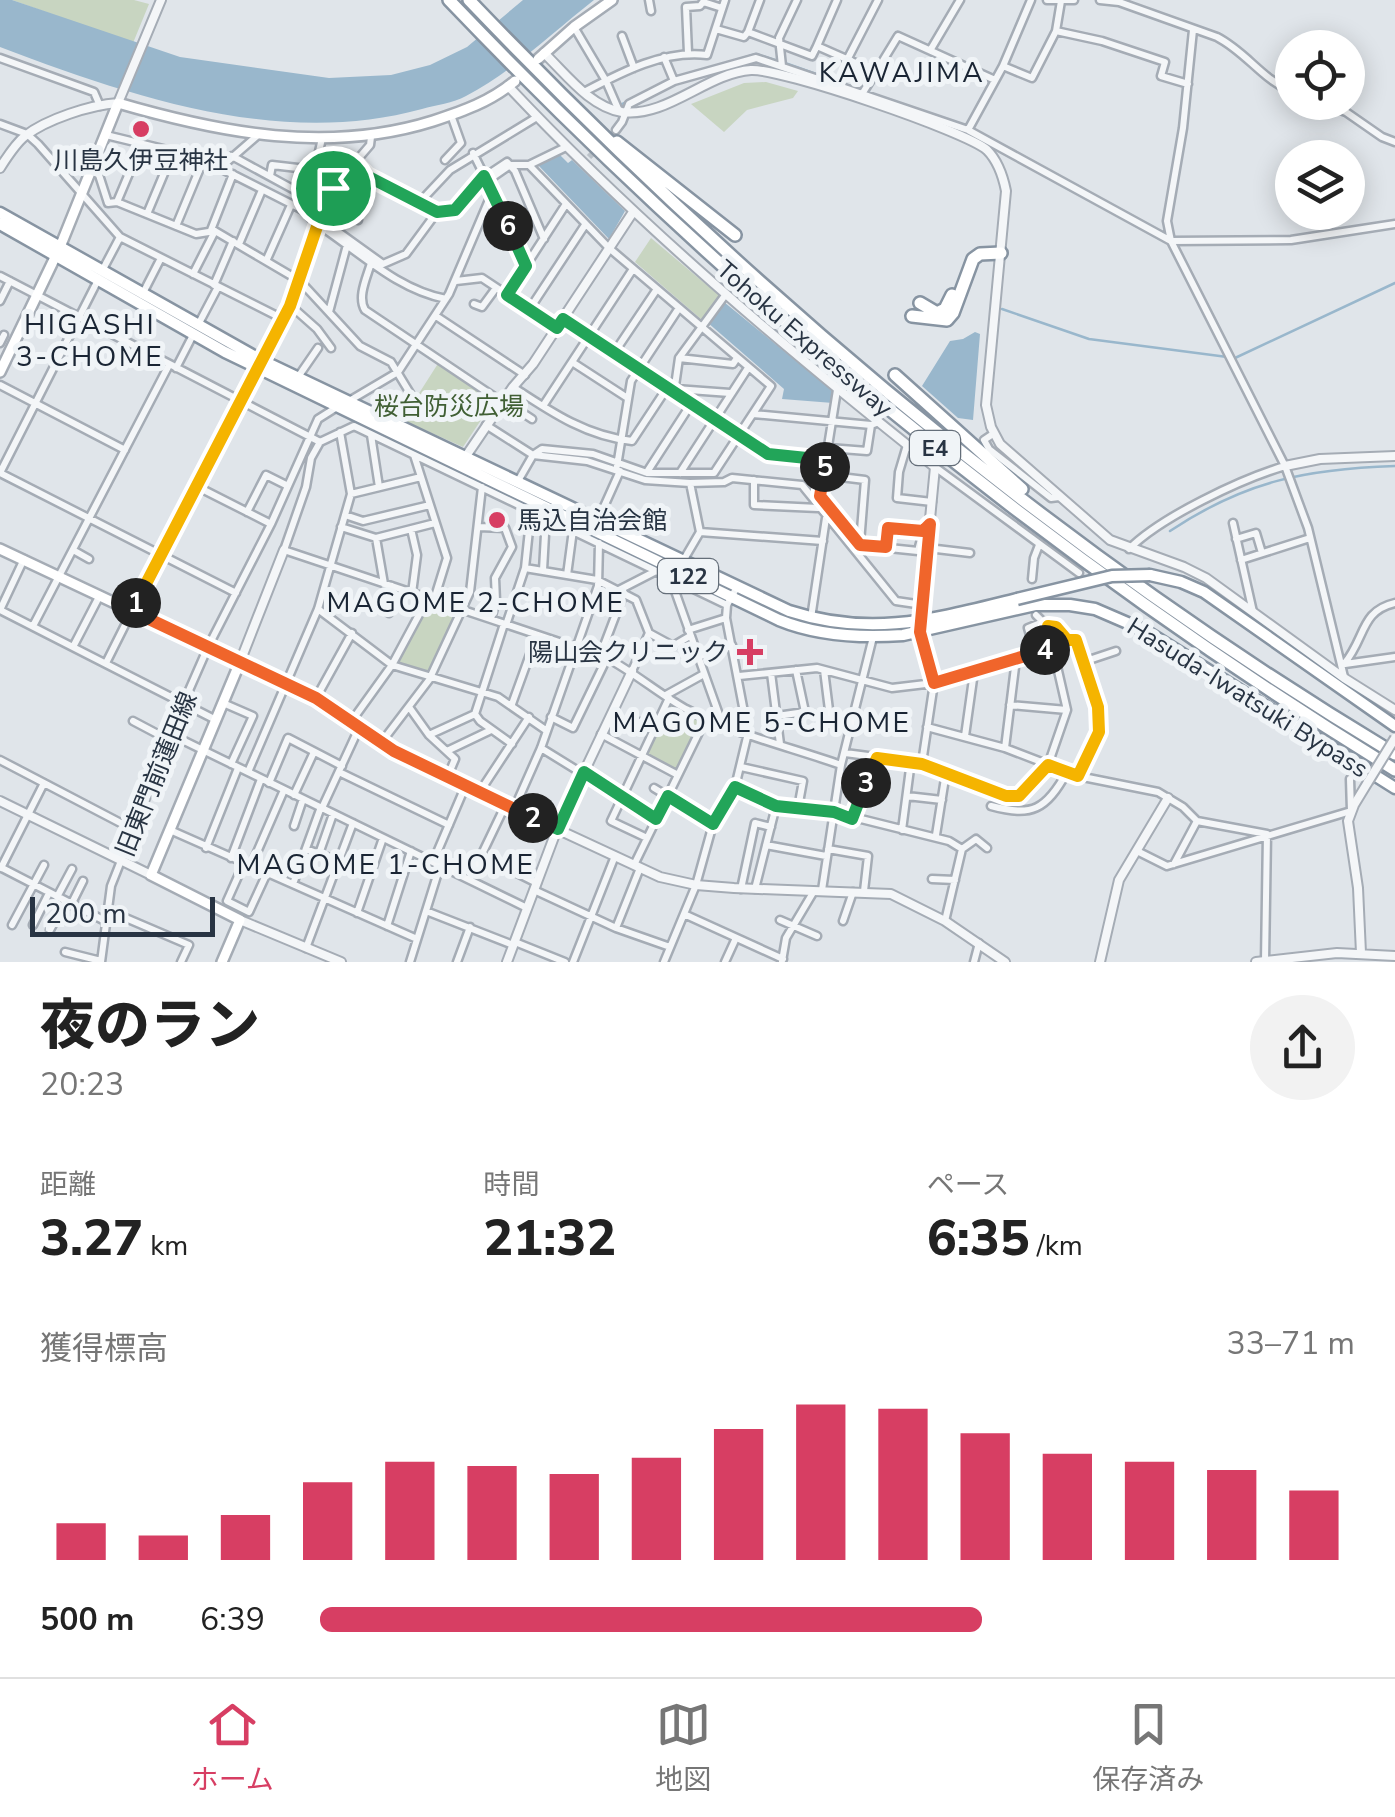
<!DOCTYPE html>
<html lang="ja">
<head>
<meta charset="utf-8">
<style>
	:root { --surface:#fff; --page:#f2f2f2; --text:#222; --muted:#767676; --line:#e0e0e0; --accent:#d73e63 }
	body { margin:0; font-family:"Nunito Sans","Noto Sans JP",sans-serif; background:var(--page); color:var(--text); height:100vh; display:flex; flex-direction:column; font-size:38px; white-space:nowrap }
	* { box-sizing:border-box; margin:0 }
	p { font-size:32px; color:var(--muted) }
	.icon { flex:none; width:55px; height:55px; fill:none; stroke:currentColor; stroke-width:2; stroke-linecap:round; stroke-linejoin:round }
	.map { position:relative; height:962px; overflow:hidden }
	.side { display:flex; flex-direction:column; background:var(--surface); flex:1 }
	.side>* { flex:none }
	.fabs { position:absolute; left:1275px; top:30px; display:grid; gap:20px }
	.fabs a { display:grid; place-items:center; width:90px; height:90px; border-radius:50%; background:var(--surface); box-shadow:0 5px 25px #0003; font-size:50px }
	.scale { position:absolute; left:30px; bottom:25px; width:185px; box-sizing:border-box; padding-left:10px; border:5px solid #283443; border-top:0; font-size:28px; line-height:35px; white-space:nowrap; color:#283443; -webkit-text-stroke:8px #f0f4f7; paint-order:stroke }
	.pin { position:absolute; display:grid; place-items:center; width:85px; height:85px; color:#fff; margin:-42px; border:5px solid #fff; border-radius:50%; box-shadow:0 2px 10px #0007 }
	.km { position:absolute; width:50px; height:50px; margin:-25px; border-radius:50%; background:#222; color:#fff; font-size:28px; line-height:50px; text-align:center }
	.round { display:grid; place-items:center; flex:none; width:105px; height:105px; border-radius:52px; background:var(--page) }
	.overview { display:flex; align-items:center; justify-content:space-between; height:170px; padding:0 40px }
	h1 { font-size:55px; font-weight:800; line-height:75px }
	.stats { display:grid; grid-template-columns:repeat(3,1fr); gap:15px; height:170px; padding:10px 40px }
	.stats div { display:grid; align-content:center }
	.stats b { font-size:50px; font-weight:800 }
	.stats small { font-size:28px; font-weight:400 }
	.stats p { font-size:28px }
	.chart { height:280px; padding:20px 40px }
	.chart p { display:flex; justify-content:space-between }
	.chart svg { width:100%; height:180px; margin-top:10px; stroke:var(--accent); stroke-width:6 }
	ul { padding:0 40px; list-style:none; font-size:32px }
	li { display:grid; grid-template-columns:160px 120px 1fr; align-items:center; height:75px }
	li i { height:25px; border-radius:12px; background:var(--accent) }
	.menu { display:flex; justify-content:space-around; align-items:center; height:140px; border-top:2px solid var(--line); background:var(--surface); font-size:28px; color:var(--muted) }
	.menu a { display:grid; justify-items:center; gap:5px }
	.menu .selected { color:var(--accent) }
	.map>svg:first-child { display:block }
	.green { fill:#c8d5c1 }
	.water { fill:#99b7cc }
	.lines { fill:none; stroke-linecap:round; stroke-linejoin:round }
	.stream { stroke:#99b7cc; stroke-width:2.5 }
	.minor-tunnel { stroke:#bbc2c9; stroke-width:6; stroke-dasharray:6 3; stroke-linecap:butt }
	.minor-casing { stroke:#a5acb5; stroke-width:11 }
	.tertiary-casing { stroke:#a5acb5; stroke-width:12 }
	.secondary-casing { stroke:#a5acb5; stroke-width:14 }
	.trunk-casing { stroke:#8794a2; stroke-width:15 }
	.motorway-casing { stroke:#8794a2; stroke-width:16 }
	.minor { stroke:#f4f6f8; stroke-width:6 }
	.tertiary { stroke:#f4f6f8; stroke-width:8 }
	.secondary { stroke:#fff; stroke-width:9 }
	.trunk { stroke:#fff; stroke-width:10 }
	.motorway { stroke:#fff; stroke-width:11 }
	.tertiary-bridge-casing { stroke:#a5acb5; stroke-width:12; stroke-linecap:butt }
	.trunk-bridge-casing { stroke:#8794a2; stroke-width:15; stroke-linecap:butt }
	.tertiary-bridge { stroke:#f4f6f8; stroke-width:8 }
	.trunk-bridge { stroke:#fff; stroke-width:10 }
	.split-1-casing { stroke:#fff; stroke-width:20 }
	.split-2-casing { stroke:#fff; stroke-width:20 }
	.split-3-casing { stroke:#fff; stroke-width:20 }
	.split-4-casing { stroke:#fff; stroke-width:20 }
	.split-5-casing { stroke:#fff; stroke-width:20 }
	.split-6-casing { stroke:#fff; stroke-width:20 }
	.split-7-casing { stroke:#fff; stroke-width:20 }
	.split-1 { stroke:#f5b400; stroke-width:12 }
	.split-2 { stroke:#f0652b; stroke-width:12 }
	.split-3 { stroke:#22a559; stroke-width:12 }
	.split-4 { stroke:#f5b400; stroke-width:12 }
	.split-5 { stroke:#f0652b; stroke-width:12 }
	.split-6 { stroke:#22a559; stroke-width:12 }
	.split-7 { stroke:#22a559; stroke-width:12 }
	.poi-dot { fill:#d73e63; stroke:#f0f4f7; stroke-width:4 }
	.labels { text-anchor:middle; stroke-width:10; stroke-linejoin:round; paint-order:stroke }
	.shield { fill:#f0f4f7; stroke:#646e79; stroke-width:2.5 }
	.shield-label { font-size:22px; font-weight:bold; fill:#283443 }
	.poi-label { font-size:25px; fill:#283443; stroke:#f0f4f7 }
	.street-label { font-size:25px; fill:#283443; stroke:#f0f4f7 }
	.park-label { font-size:25px; fill:#405f34; stroke:#f0f4f7 }
	.neighbourhood-label { font-size:28px; letter-spacing:2.5px; fill:#1a2534; stroke:#f0f4f7 }
</style>
</head>
<body>
<div class="map">
<svg width="1395" height="962" viewBox="0 0 1395 962">
	<rect width="100%" height="100%" fill="#e0e5ea"/>
	<path class="green" d="M12,0h122l15,4 -16,39z
		M766,82l32,9 -5,7 -46,12 -23,22 -33,-28 53,-21z
		M651,238l70,59 -19,23 -67,-58z
		M439,362l56,37 -32,48 -76,-34 29,-15z
		M431,603l25,10 -29,61 -32,-12z
		M670,702l31,18 -25,52 -31,-17z"/>
	<path class="water" d="M0,0h12l168,57 149,21 62,-3 39,-10 37,-18 56,-47h71c-41,32 -82,72 -128,96 -13,7 -30,9 -44,13 -141,39 -290,-12 -422,-62z
		M559,154l9,9 4,-3 53,51 -16,28 -71,-74z
		M724,302l110,90 -1,11 -51,-4 2,-10 -77,-67z
		M975,332l5,2 -7,86 -15,-2 -36,-32 28,-45 13,-2z"/>
	<g class="lines">
		<path class="stream" d="M733,61l23,-7 22,7
			M785,63l167,59
			M620,105l52,-26
			M1097,197l15,8
			M1002,309l87,30 146,19 160,-75
			M1170,531c75,-50 136,-62 225,-65"/>
		<path class="minor-tunnel" d="M589,157l27,-27"/>
		<defs>
			<path id="minor" d="M649,0l2,11
				M1047,0h27
				M1100,0l19,2 98,35c29,15 45,42 75,55
				M574,27l32,54 13,30
				M716,29l28,8 4,-5 64,24 5,-10 59,26 22,-36 97,44
				M1193,30l-10,98 -16,93 4,20 114,225 23,62 36,149
				M1056,31l5,-30
				M748,32l12,-32
				M622,36l12,32
				M817,46l20,-46
				M931,49l29,-49
				M688,53l-2,-46 14,-1 3,-4 19,6
				M664,57l10,24
				M0,58l94,34 6,14
				M847,60l31,-60
				M782,66l-3,-28 18,-38
				M1003,66l29,12 24,-47 46,10 63,21 -4,14 27,8
				M584,92c38,-20 79,-42 123,-37l18,-55
				M862,94l14,-22
				M1318,102l28,10 36,25 13,5
				M0,124l27,10 11,10 82,93 163,82
				M616,130l6,-8 7,-18 45,-23 82,-23 212,72 203,111 120,-1 104,-16
				M968,130l35,-64 28,-66
				M106,135l82,20 32,13 85,43 9,11c44,28 81,67 132,77
				M473,153l13,26
				M232,156l92,50
				M445,160l16,-17 -10,-28
				M354,162l13,14 70,36
				M220,168l38,-33
				M91,170l8,5 9,28 9,-1 79,32 19,-3 85,50 60,65 31,16 22,36 -35,17
				M270,176l2,-11 43,5 7,-32
				M493,194l33,72
				M327,198l31,22
				M117,202l24,-57
				M419,203l31,-33 87,-53
				M147,214l26,-62
				M319,218l64,46 23,-10 31,-42 18,-2 22,-28 30,-20 8,9 29,68
				M176,226l27,-65
				M211,230l22,-56
				M239,244l23,-54
				M267,259l24,-54
				M371,263c-4,14 -14,34 -6,47l137,92
				M102,271l18,-34
				M193,274l22,-43
				M0,276l320,166
				M456,281l26,-3 75,50
				M214,285l19,-44
				M142,295l19,-37
				M507,295l59,-91
				M0,301l10,-20
				M474,304l8,3 14,-19
				M290,305l27,24 14,19
				M529,310l56,-85
				M329,312l18,-67
				M436,316l89,59
				M563,319l204,135 59,6
				M198,325l20,-38
				M0,343l4,-8
				M614,353l43,-64
				M679,358l54,6 4,-6
				M262,359l38,-78 24,-75 9,-18 37,-43 1,-8
				M572,362l54,35
				M176,368l17,-33
				M298,377l20,-29
				M0,385l125,65
				M513,387c38,25 73,49 119,54l35,-53
				M676,389l54,4
				M837,390l-17,106 40,49 58,6 5,-20 7,-7
				M674,393l5,-35 47,-64
				M503,400l29,19
				M349,401l49,-29 51,-78 43,-101 -5,-12 23,-16h19l37,-18
				M543,406l90,-137
				M753,414l118,11 8,-3
				M486,425l47,30 54,6 58,19 45,3 34,-1 8,-4 70,7 94,116 27,4
				M993,434l-9,6 5,9 62,49 8,-1
				M371,435l8,52
				M907,445l-8,27 -2,26 35,4
				M829,448l38,3 4,-26
				M414,455l33,103 -13,42
				M617,466l14,-85 48,-73
				M935,467l144,106
				M647,472l44,-68
				M0,473l236,120
				M0,473l98,-193
				M680,473l68,-105
				M824,475l41,5 -5,63
				M754,480v25l64,3
				M518,481l15,-26 9,-6 51,5 54,19h67l57,-87 -162,-138 -80,-83
				M196,486l75,38
				M351,494l70,-17
				M247,512l19,-37 22,11
				M345,515l18,6 67,-16
				M598,520l22,-49
				M1233,523l20,89
				M341,527l35,11 59,-15
				M478,527l27,1 7,19 -17,31 1,23 -5,18
				M411,529l6,26 -5,38
				M700,532l123,9
				M376,538l8,46
				M1236,539l20,-6 6,20
				M886,547l3,-19 34,3
				M928,548l42,5
				M1129,549c32,-32 112,-70 156,-83
				M73,550l16,9
				M1241,560l69,-22
				M683,561l17,-29 -10,-49
				M525,568l72,12 39,20 13,33 24,13 17,-10
				M543,570l3,-53
				M567,575l6,-45
				M670,577l52,146
				M1032,579l2,-21 5,-13
				M392,586l-13,20 10,7 16,-22
				M619,590l37,-19
				M727,605l-373,-179 -34,16 -9,16 -5,29 -22,63 323,108c28,15 52,36 79,51 48,25 104,38 155,56
				M318,609l74,56 106,32 49,34
				M0,610l216,110
				M0,610l24,-51
				M1036,615l12,12h8l11,13h9l22,67 1,25 -21,44
				M811,618l15,-100
				M506,625l19,-57 6,-57
				M33,626l136,-261
				M688,630l38,-12
				M920,632l14,51 -12,80
				M73,647l27,-52
				M1035,653l-7,-25 15,-6
				M600,656l24,-63
				M698,657l34,-12
				M1083,662l33,-11
				M106,663l26,-52
				M1344,664c22,-26 16,-53 51,-61
				M1345,664l50,-7
				M796,670l9,42
				M824,670l6,48
				M632,671l17,-38
				M771,673l9,71
				M739,676l78,-8 75,20 42,-5 120,-36
				M666,695l38,-21
				M316,698l36,-65
				M223,703l30,13 -22,48
				M512,704l25,-69
				M1010,705l57,5
				M409,707l20,28 26,24 -8,19
				M475,714l29,-90
				M475,714l5,7 32,23
				M777,716l28,-4 47,11
				M551,717l22,11 34,-70
				M133,721l36,19
				M351,722l41,-57 36,-67
				M640,722l15,6
				M927,727l78,21 73,28 80,16 25,15 14,14 70,13
				M601,734l77,41
				M172,735l355,173
				M429,735l46,-21
				M965,736l9,-64
				M381,743l48,-63 41,-88 12,-105
				M541,748l115,71
				M1005,748l11,-89
				M447,751l44,-21
				M845,753l77,10 84,33h13l29,-31 19,-55 -19,-83
				M0,760l134,70
				M741,767l62,14 -5,27
				M248,772l70,-163 33,-115 -11,-62
				M339,772l110,53
				M269,783l19,-45 54,28
				M735,787l41,19 57,6 116,29 13,8 -17,72
				M654,788l59,36
				M479,793l50,-76
				M294,795l20,-43
				M907,796l35,4
				M991,806c41,11 55,4 76,-34
				M322,808l37,-80
				M514,809l27,-61 57,-162 1,-43
				M852,819l25,-61
				M294,826l9,-27
				M170,830l247,109
				M902,830l9,-69
				M936,835l10,-63
				M647,838l-36,-17 58,-123
				M766,845l60,11
				M206,848l32,-80
				M306,849l34,13
				M828,849l40,7 -4,35
				M962,849l14,-10 11,9
				M1137,851l30,15 184,-55 -1,-32
				M319,854l14,-40
				M481,855l56,28
				M231,858l30,-79
				M433,862l32,-75
				M244,863l-17,38 22,11 18,-39
				M1174,864l23,-43
				M634,865l72,-147
				M251,866l33,-76
				M0,867l105,54
				M1,868l43,-85
				M470,879l35,-73
				M932,879l23,1
				M293,884l28,-77
				M741,889l14,-66 16,4
				M755,889l21,-83
				M534,890l82,38 54,19
				M822,890l19,-125 32,-128
				M57,897l15,-28
				M71,905l12,-24
				M107,910l82,35 -8,17
				M426,911l87,34
				M357,913l26,-75
				M684,914l99,45
				M780,920l37,16
				M843,921l10,-29
				M12,925l32,-60
				M33,925l16,-32
				M387,926l24,-75
				M616,928l24,-60
				M50,930l15,-28
				M515,942l50,20
				M306,948l47,-125
				M65,952l36,9
				M782,961l4,-23 28,-47
				M1265,961l2,-127
				M101,962l10,-76 72,-182 25,-57 63,-123 47,-105 19,-12
				M410,962l30,-96
				M457,962l13,-35
				M573,962l42,-106
				M664,962l32,-77 17,-61 22,-37 13,-54 -22,-115 1,-13 10,-18
				M725,962l11,-24
				M974,962l5,-19"/>
			<path id="tertiary" d="M544,53c22,21 46,54 78,59 45,6 85,-39 129,-42 29,-2 215,61 236,80 11,11 16,26 19,41l-20,214 5,22 9,17 110,96 74,27 22,11 138,100 51,32
				M508,86c131,139 277,262 427,381l-15,156
				M0,168c7,-11 15,-24 25,-32 22,-17 65,-31 93,-33l43,-103
				M464,459l49,-72 20,-23 100,-152
				M1285,466l35,-7 75,-3
				M284,550l-44,112 76,36 65,45 42,24 237,110 36,8 38,3 157,6 54,27 60,41
				M132,611l126,-245
				M0,801l151,74
				M240,920l101,42
				M1361,953l-3,-65 -10,-67 6,-16 14,-23
				M507,962l50,-133 75,-158
				M1100,962l19,-82 49,-82
				M1256,962l81,-9 58,3"/>
			<path id="secondary" d="M538,59l36,-32 38,-27
				M0,372l60,-125 58,-144c103,30 210,51 315,18 30,-10 57,-19 82,-40
				M0,549l240,113 -89,213 89,45 -18,42"/>
			<path id="trunk" d="M0,213l261,147 528,251c83,27 146,8 228,-12
				M0,224l225,128 554,268c39,16 82,18 124,15l132,-30h35l25,4 51,22 249,157
				M1150,575l31,7 23,10 191,134"/>
			<path id="motorway" d="M449,0c282,295 597,556 946,770
				M469,0c275,287 584,549 926,754
				M617,142l118,93
				M920,303l17,10 8,-4 7,-14
				M912,316l35,4 6,-7 20,-54 7,-5 21,-1
				M895,375l127,114"/>
		</defs>
		<use href="#minor" class="minor-casing"/>
		<use href="#tertiary" class="tertiary-casing"/>
		<use href="#secondary" class="secondary-casing"/>
		<use href="#trunk" class="trunk-casing"/>
		<use href="#motorway" class="motorway-casing"/>
		<use href="#minor" class="minor"/>
		<use href="#tertiary" class="tertiary"/>
		<use href="#secondary" class="secondary"/>
		<use href="#trunk" class="trunk"/>
		<use href="#motorway" class="motorway"/>
		<defs>
			<path id="tertiary-bridge" d="M1368,782l27,-44"/>
			<path id="trunk-bridge" d="M1017,599l95,-23 38,-1"/>
		</defs>
		<use href="#tertiary-bridge" class="tertiary-bridge-casing"/>
		<use href="#trunk-bridge" class="trunk-bridge-casing"/>
		<use href="#tertiary-bridge" class="tertiary-bridge"/>
		<use href="#trunk-bridge" class="trunk-bridge"/>
	</g>
	<g class="lines">
		<defs>
			<path id="split-1" d="M136,603l154,-297 34,-100 9,-18"/>
			<path id="split-2" d="M136,603l-4,8 184,87 78,53 139,67"/>
			<path id="split-3" d="M533,818l25,11 26,-57 72,47 12,-23 45,28 22,-37 41,19 58,6 18,7 14,-36"/>
			<path id="split-4" d="M866,783l11,-25 45,6 84,32h13l29,-31 30,11 21,-44 -1,-25 -22,-67h-9l-11,-13 -8,-1 6,21 -9,3"/>
			<path id="split-5" d="M825,467l-5,29 40,49 26,2 2,-19 35,3 7,-7 -10,108 14,51 111,-33"/>
			<path id="split-6" d="M508,226l18,40 -19,29 50,33 6,-9 205,135 58,6 -1,7"/>
			<path id="split-7" d="M333,188l21,-26 13,14 70,36 18,-2 29,-34 24,50"/>
		</defs>
		<use href="#split-1" class="split-1-casing"/>
		<use href="#split-2" class="split-2-casing"/>
		<use href="#split-3" class="split-3-casing"/>
		<use href="#split-4" class="split-4-casing"/>
		<use href="#split-5" class="split-5-casing"/>
		<use href="#split-6" class="split-6-casing"/>
		<use href="#split-7" class="split-7-casing"/>
		<use href="#split-1" class="split-1"/>
		<use href="#split-2" class="split-2"/>
		<use href="#split-3" class="split-3"/>
		<use href="#split-4" class="split-4"/>
		<use href="#split-5" class="split-5"/>
		<use href="#split-6" class="split-6"/>
		<use href="#split-7" class="split-7"/>
	</g>
	<g class="poi-dot">
		<circle cx="141" cy="129" r="10"/>
		<circle cx="497" cy="520" r="10"/>
		<path d="M745 637h10v10h10v10h-10v10h-10v-10h-10v-10h10z"/>
	</g>
	<g class="labels">
		<g class="shield">
			<rect x="910" y="431" width="50" height="34" rx="8"/>
			<rect x="658" y="559" width="60" height="34" rx="8"/>
		</g>
		<g class="shield-label">
			<text x="935" y="456">E4</text>
			<text x="688" y="584">122</text>
		</g>
		<g class="poi-label">
			<text x="141" y="169">川島久伊豆神社</text>
			<text x="517" y="529" text-anchor="start">馬込自治会館</text>
			<text x="728" y="661" text-anchor="end">陽山会クリニック</text>
		</g>
		<g class="street-label">
			<text transform="translate(805 338) rotate(41)" y="9">Tohoku Expressway</text>
			<text transform="translate(1248 697) rotate(32)" y="9">Hasuda-Iwatsuki Bypass</text>
			<text transform="translate(156 774) rotate(-68)" y="9">旧東門前蓮田線</text>
		</g>
		<g class="park-label">
			<text x="449" y="415">桜台防災広場</text>
		</g>
		<g class="neighbourhood-label">
			<text x="902" y="82">KAWAJIMA</text>
			<text x="90" y="334">HIGASHI<tspan x="90" dy="32">3-CHOME</tspan></text>
			<text x="476" y="612">MAGOME 2-CHOME</text>
			<text x="762" y="732">MAGOME 5-CHOME</text>
			<text x="386" y="874">MAGOME 1-CHOME</text>
		</g>
	</g>
</svg>
<div class="fabs">
<a><svg class="icon" aria-label="locate" viewBox="0 0 24 24"><circle cx="12" cy="12" r="6"/><path d="M12 2v4M12 18v4M2 12h4M18 12h4"/></svg></a>
<a><svg class="icon" aria-label="layers" viewBox="0 0 24 24"><path d="M12 4l9 5-9 5-9-5zM3 14l9 5 9-5"/></svg></a>
</div>
<div class="scale">200 m</div>
<div class="pin" style="left:333px;top:188px;background:#1e9e55"><svg class="icon" aria-label="arrive" viewBox="0 0 24 24"><path d="M6 21V4h12l-3 4 3 4H6"/></svg></div>
<b class="km" style="left:136px;top:603px">1</b>
<b class="km" style="left:533px;top:818px">2</b>
<b class="km" style="left:866px;top:783px">3</b>
<b class="km" style="left:1045px;top:650px">4</b>
<b class="km" style="left:825px;top:467px">5</b>
<b class="km" style="left:508px;top:226px">6</b>
</div>
<section class="side">
<div class="overview"><div><h1>夜のラン</h1><p>20:23</p></div><a class="round"><svg class="icon" aria-label="share" viewBox="0 0 24 24"><path d="M12 15V3M7 8l5-5 5 5M5 13v7h14v-7"/></svg></a></div>
<div class="stats">
<div><p>距離</p><b>3.27<small> km</small></b></div>
<div><p>時間</p><b>21:32</b></div>
<div><p>ペース</p><b>6:35<small> /km</small></b></div>
</div>
<div class="chart"><p><span>獲得標高</span>33–71 m</p>
<svg viewBox="0 0 160 44" preserveAspectRatio="none"><path d="M5 44V35M15 44V38M25 44V33M35 44V25M45 44V20M55 44V21M65 44V23M75 44V19M85 44V12M95 44V6M105 44V7M115 44V13M125 44V18M135 44V20M145 44V22M155 44V27"/></svg>
</div>
<ul>
<li><b>500 m</b>6:39<i style="width:64%"></i></li>
</ul>
</section>
<nav class="menu">
<a class="selected"><svg class="icon" aria-label="home" viewBox="0 0 24 24"><path d="M3 11l9-7 9 7M6 9v11h12V9"/></svg>ホーム</a>
<a><svg class="icon" aria-label="map" viewBox="0 0 24 24"><path d="M3 6l6-2 6 2 6-2v14l-6 2-6-2-6 2zM9 4v14M15 6v14"/></svg>地図</a>
<a><svg class="icon" aria-label="saved" viewBox="0 0 24 24"><path d="M7 4h10v16l-5-4-5 4z"/></svg>保存済み</a>
</nav>
</body>
</html>
